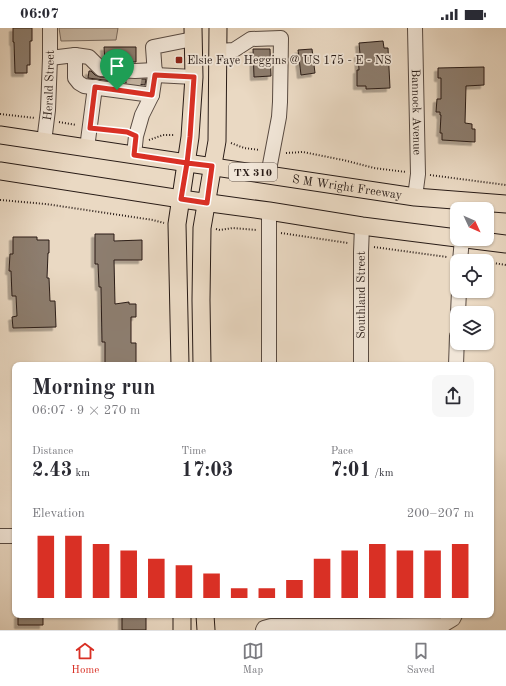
<!DOCTYPE html>
<html lang="en">
<head>
<meta charset="utf-8">
<style>
	:root { --surface:#fff; --page:#f7f7f7; --text:#2b2b33; --muted:#7c7c81; --line:#e1e1e2; --accent:#d93025 }
	body { margin:0; font-family:"Old Standard TT",serif; background:var(--page); color:var(--text); height:100vh; display:flex; flex-direction:column; font-size:15px; white-space:nowrap }
	* { box-sizing:border-box; margin:0 }
	p { font-size:13px; color:var(--muted) }
	.icon { flex:none; width:22px; height:22px; fill:none; stroke:currentColor; stroke-width:2; stroke-linecap:round; stroke-linejoin:round }
	.map { position:relative; flex:1; overflow:hidden }
	.details { position:absolute; left:12px; top:334px; width:482px; height:256px; display:flex; flex-direction:column; background:var(--surface); border-radius:8px; box-shadow:0 1px 3px #0004 }
	.details>* { flex:none }
	.needle { width:26px; rotate:134deg }
	.fabs { position:absolute; left:450px; top:174px; display:grid; gap:8px }
	.fabs a { display:grid; place-items:center; width:44px; height:44px; border-radius:8px; background:var(--surface); box-shadow:0 1px 3px #0004; font-size:20px }
	.pin { position:absolute; display:grid; place-items:center; width:34px; height:34px; color:#fff; margin:-41px -17px; border-radius:50% 50% 50% 0; rotate:-45deg; box-shadow:0 0 4px #0007 }
	.pin .icon { rotate:45deg }
	.round { display:grid; place-items:center; flex:none; width:42px; height:42px; border-radius:8px; background:var(--page) }
	.overview { display:flex; align-items:center; justify-content:space-between; height:68px; padding:0 20px }
	h1 { font-size:22px; font-weight:600; line-height:30px }
	.stats { display:grid; grid-template-columns:repeat(3,1fr); gap:6px; height:68px; padding:4px 20px }
	.stats div { display:grid; align-content:center }
	.stats b { font-size:20px; font-weight:600 }
	.stats small { font-size:11px; font-weight:400 }
	.stats p { font-size:11px }
	.chart { height:112px; padding:8px 20px }
	.chart p { display:flex; justify-content:space-between }
	.chart svg { width:100%; height:72px; margin-top:4px; stroke:var(--accent); stroke-width:6 }
	.status { display:flex; justify-content:space-between; align-items:center; height:28px; padding:0 20px; background:var(--surface); direction:ltr }
	.status svg { height:11px; fill:currentColor }
	.tab-bar { display:flex; justify-content:space-around; align-items:center; height:56px; border-top:1px solid var(--line); background:var(--surface); font-size:11px; color:var(--muted) }
	.tab-bar a { display:grid; justify-items:center; gap:2px }
	.tab-bar .active { color:var(--accent) }
	.map>svg:first-child { display:block }
	.green { fill:#c9b9a6; stroke:#796a5e }
	.building { fill:#8d7e70; stroke:#291c17; filter:url(#shadow) }
	.lines { fill:none; stroke-linecap:round; stroke-linejoin:round }
	.minor-tunnel { stroke:#c3b3a1; stroke-width:14; stroke-dasharray:14 7; stroke-linecap:butt }
	.minor-casing { stroke:#594b42; stroke-width:16 }
	.major-casing { stroke:#291c17; stroke-width:19 }
	.path { stroke:#291c17; stroke-width:2; stroke-dasharray:1 2; stroke-linecap:butt }
	.minor { stroke:#f1e6d8; stroke-width:14 }
	.major { stroke:#ead9c3; stroke-width:17 }
	.route-casing { stroke:#fff; stroke-width:8 }
	.route { stroke:#d93025; stroke-width:5 }
	.poi-dot { fill:#8f2418; stroke:#f1e6d8; stroke-width:1.5 }
	.labels { text-anchor:middle; stroke-width:3.5; stroke-linejoin:round; paint-order:stroke }
	.shield { fill:#f1e6d8; stroke:#655951; stroke-width:1 }
	.shield-label { font-size:11px; font-weight:bold; fill:#291c17 }
	.poi-label { font-size:12px; fill:#291c17; stroke:#f1e6d8; text-anchor:start }
	.street-label { font-size:12px; fill:#291c17; stroke:#f1e6d8 }
</style>
</head>
<body>
<div class="status"><b>06:07</b><svg viewBox="0 0 49 12"><path d="M0 12V9h3v3zM5 12V6h3v6zM10 12V3h3v9zM15 12V0h3v12zM26 1h20v11H26zM47 4h2v5h-2z"/></svg></div>
<div class="map">
<svg width="506" height="602" viewBox="0 0 506 602">
	<defs>
		<filter id="shadow"><feDropShadow dx="-3.5" dy="3.5" stdDeviation="0" flood-color="#0004"/></filter>
	</defs>
	<rect width="100%" height="100%" fill="#ead9c3"/>
	<filter id="stains"><feTurbulence type="fractalNoise" baseFrequency=".005" numOctaves="4"/><feColorMatrix values="0 0 0 0 .2 0 0 0 0 .09 0 0 0 0 .02 0 0 0 .5 -.17"/></filter>
	<radialGradient id="worn" r=".72"><stop offset=".6" stop-color="#630" stop-opacity="0"/><stop offset="1" stop-color="#630" stop-opacity=".3"/></radialGradient>
	<path class="green" d="M59,0h59l-2,12 -55,1z"/>
	<path class="building" d="M13,0h19v13h-2v24h-3v8h-12l-1,-31h-1z
		M383,13l1,7h4l2,40 -24,1v-3h-9v-16h2l-1,-16h2l-1,-11z
		M104,19h32v15l-31,-1z
		M253,21h17l1,27 -17,1z
		M312,21l3,24 -14,2 -3,-25z
		M484,39v18l-18,1 -1,37 7,1v5h3v13l-33,-2v-7h-2l1,-18h-1v-3h-4l1,-13h4v-21h-3v-10z
		M89,43h2l4,4 5,2 34,2h12l-1,6 -57,-7z
		M95,206h19v7l28,-1v20h-28l1,44 14,-2v2h7v13h-5v26h5v22h-31v-23h-3l-1,-55h-2l-1,-23h-3z
		M13,209h24v3h12v13h-1l-1,25h2l1,23h5l1,26 -43,1 -1,-11 5,-1 -1,-20h-4l-1,-25h-2l1,-17h3z
		M18,587h25v10h-25z
		M122,587h24v15h-24z"/>
	<g class="lines">
		<path class="minor-tunnel" d="M118,57l1,-11
			M133,59l2,-11"/>
		<defs>
			<g id="minor">
				<path id="s1" d="M415,0l3,146 -3,23"/>
				<path d="M218,23l16,-1 17,-11 30,-1 -1,64 -1,15 -11,58"/>
				<path d="M75,27v23l4,5 5,3 68,9 -10,20 -6,21 -2,19"/>
				<path d="M50,30l25,-3 14,2 12,12 34,2 20,-1"/>
				<path d="M155,47l39,2"/>
				<path d="M152,67l3,-20 -2,-28 40,-8"/>
				<path id="s2" d="M44,114l4,-32 2,-52v-30"/>
				<path d="M87,120l8,-61"/>
				<path d="M460,233l2,-22"/>
				<path d="M458,285l1,-22"/>
				<path d="M269,337v-154"/>
				<path id="s3" d="M361,337v-113l1,-26"/>
				<path d="M456,337l1,-29"/>
				<path d="M0,508h15"/>
				<path d="M263,602l1,-2 7,-2h91l81,-1 10,-6 2,-4"/>
			</g>
			<g id="major">
				<path id="s4" d="M0,107l415,62 91,7"/>
				<path d="M0,143l181,28 88,12 93,15 95,12"/>
				<path d="M466,211l40,5"/>
				<path d="M180,337l-3,-141 13,-87 4,-60 -1,-49"/>
				<path d="M202,337l-1,-65 1,-72 15,-87 1,-113"/>
				<path d="M205,587l1,15"/>
				<path d="M182,602v-15"/>
			</g>
		</defs>
		<use href="#minor" class="minor-casing"/>
		<use href="#major" class="major-casing"/>
		<path class="path" d="M0,86l35,4
			M59,94l17,3
			M103,101l21,3
			M149,112l14,-5h12
			M231,115l13,5 16,2
			M286,125l17,-1 40,8 31,8 32,4
			M430,147l76,10
			M0,172l46,4 107,16 11,3
			M216,201l4,1 13,-2 24,2
			M281,205l67,10
			M374,219l73,10
			M473,232l7,1
			M487,234l19,3"/>
		<use href="#minor" class="minor"/>
		<use href="#major" class="major"/>
	</g>
	<g class="lines">
		<defs>
			<path id="route" d="M117,62l-22,-3 -5,41 37,4 9,4 -2,19 53,8 -6,36 26,4 5,-37 -25,-3 3,-26 4,-60 -39,-2 -3,20 -35,-5"/>
		</defs>
		<use href="#route" class="route-casing"/>
		<use href="#route" class="route"/>
	</g>
	<rect class="poi-dot" x="175" y="28" width="8" height="8" rx="2"/>
	<g class="labels">
		<rect class="shield" x="229" y="135" width="48" height="18" rx="3"/>
		<g class="shield-label">
			<text x="253" y="148">TX 310</text>
		</g>
		<g class="poi-label">
			<text x="187" y="36">Elsie Faye Heggins @ US 175 - E - NS</text>
		</g>
		<g class="street-label">
			<text dy="4" stroke="none"><textPath href="#s2" startOffset="57">Herald Street</textPath></text>
			<text dy="4" stroke="none"><textPath href="#s1" startOffset="84">Bannock Avenue</textPath></text>
			<text dy="4" stroke="none"><textPath href="#s4" startOffset="351">S M Wright Freeway</textPath></text>
			<text dy="4" stroke="none"><textPath href="#s3" startOffset="70">Southland Street</textPath></text>
		</g>
	</g>
	<rect width="100%" height="100%" filter="url(#stains)"/>
	<rect width="100%" height="100%" fill="url(#worn)"/>
</svg>
<div class="fabs">
<a><svg class="needle" viewBox="-14 -14 28 28"><path d="M0-13l5 13h-10z" fill="#e53935"/><path d="M0 13l5-13h-10z" fill="#7c7c81"/></svg></a>
<a><svg class="icon" aria-label="locate" viewBox="0 0 24 24"><circle cx="12" cy="12" r="6"/><path d="M12 2v4M12 18v4M2 12h4M18 12h4"/></svg></a>
<a><svg class="icon" aria-label="layers" viewBox="0 0 24 24"><path d="M12 4l9 5-9 5-9-5zM3 14l9 5 9-5"/></svg></a>
</div>
<div class="pin" style="left:117px;top:62px;background:#1e9e55"><svg class="icon" aria-label="arrive" viewBox="0 0 24 24"><path d="M6 21V4h12l-3 4 3 4H6"/></svg></div>
<section class="details">
<div class="overview"><div><h1>Morning run</h1><p>06:07 · 9 × 270 m</p></div><a class="round"><svg class="icon" aria-label="share" viewBox="0 0 24 24"><path d="M12 15V3M7 8l5-5 5 5M5 13v7h14v-7"/></svg></a></div>
<div class="stats">
<div><p>Distance</p><b>2.43<small> km</small></b></div>
<div><p>Time</p><b>17:03</b></div>
<div><p>Pace</p><b>7:01<small> /km</small></b></div>
</div>
<div class="chart"><p><span>Elevation</span>200–207 m</p>
<svg viewBox="0 0 160 44" preserveAspectRatio="none"><path d="M5 44V6M15 44V6M25 44V11M35 44V15M45 44V20M55 44V24M65 44V29M75 44V38M85 44V38M95 44V33M105 44V20M115 44V15M125 44V11M135 44V15M145 44V15M155 44V11"/></svg>
</div>
</section>
</div>
<nav class="tab-bar">
<a class="active"><svg class="icon" aria-label="home" viewBox="0 0 24 24"><path d="M3 11l9-7 9 7M6 9v11h12V9"/></svg>Home</a>
<a><svg class="icon" aria-label="map" viewBox="0 0 24 24"><path d="M3 6l6-2 6 2 6-2v14l-6 2-6-2-6 2zM9 4v14M15 6v14"/></svg>Map</a>
<a><svg class="icon" aria-label="saved" viewBox="0 0 24 24"><path d="M7 4h10v16l-5-4-5 4z"/></svg>Saved</a>
</nav>
</body>
</html>
